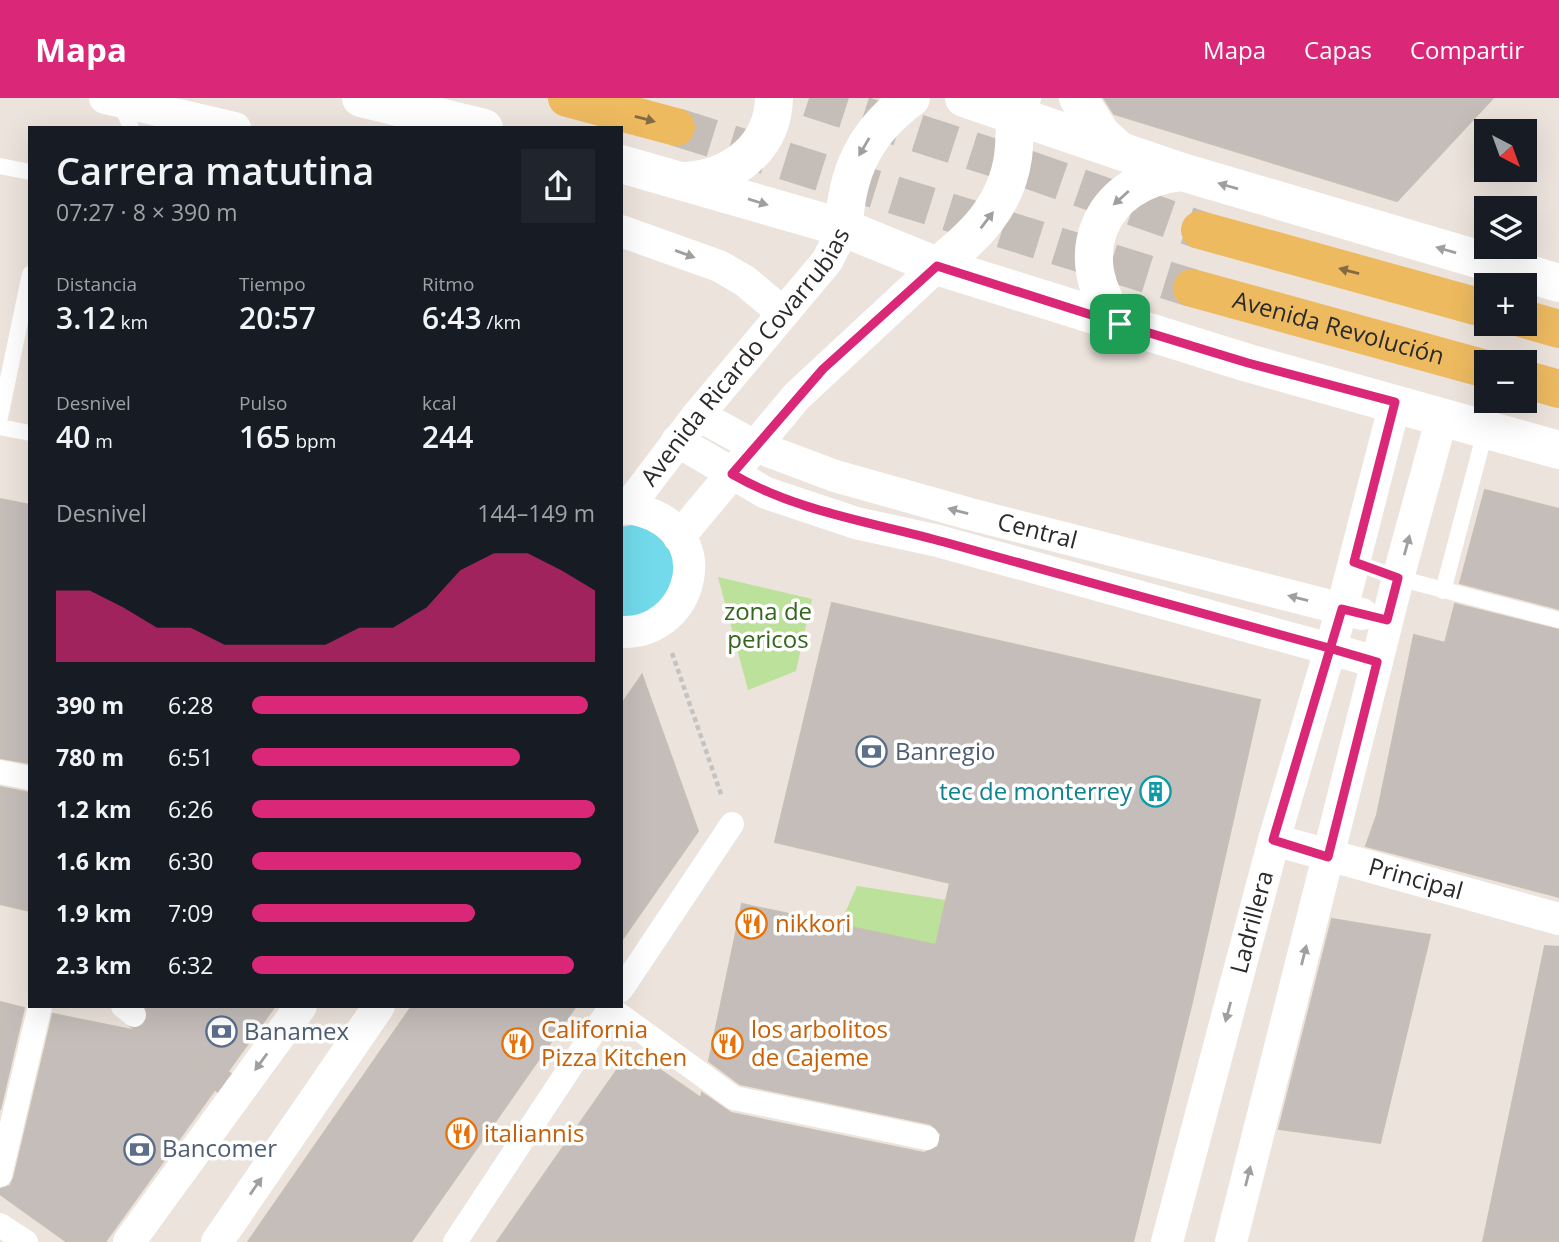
<!DOCTYPE html>
<html lang="es">
<head>
<meta charset="utf-8">
<style>
	:root { --surface:#171b24; --page:#20242c; --text:#f1f3f6; --muted:#9ea1a6; --accent:#db2777 }
	body { margin:0; font-family:"Open Sans",sans-serif; background:var(--page); color:var(--text); height:100vh; display:flex; flex-direction:column; font-size:26px; white-space:nowrap }
	* { box-sizing:border-box; margin:0 }
	p { font-size:23px; color:var(--muted) }
	.icon { flex:none; width:38px; height:38px; fill:none; stroke:currentColor; stroke-width:2; stroke-linecap:round; stroke-linejoin:round }
	.map { position:relative; flex:1; overflow:hidden }
	.panel { position:absolute; left:28px; top:28px; width:595px; height:882px; display:flex; flex-direction:column; background:var(--surface); border-radius:0px; box-shadow:0 7px 28px #0002 }
	.panel>* { flex:none }
	.needle { width:46px; rotate:139deg }
	.fabs { position:absolute; left:1474px; top:21px; display:grid; gap:14px }
	.fabs a { display:grid; place-items:center; width:63px; height:63px; border-radius:0px; background:var(--surface); box-shadow:0 7px 28px #0002; font-size:35px }
	.pin { position:absolute; display:grid; place-items:center; width:60px; height:60px; color:#fff; margin:-30px; border-radius:14px; box-shadow:0 4px 10px #0006 }
	.round { display:grid; place-items:center; flex:none; width:74px; height:74px; border-radius:0px; background:var(--page) }
	.head { display:flex; align-items:center; justify-content:space-between; height:119px; padding:0 28px }
	h1 { font-size:38px; font-weight:600; line-height:52px }
	.figures { display:grid; grid-template-columns:repeat(3,1fr); gap:10px; height:119px; padding:7px 28px }
	.figures div { display:grid; align-content:center }
	.figures b { font-size:30px; font-weight:600 }
	.figures small { font-size:19px; font-weight:400 }
	.figures p { font-size:19px }
	.chart { height:196px; padding:14px 28px }
	.chart p { display:flex; justify-content:space-between }
	.chart svg { width:100%; height:126px; margin-top:7px; fill:var(--accent); opacity:.7 }
	ul { padding:0 28px; list-style:none; font-size:23px }
	li { display:grid; grid-template-columns:112px 84px 1fr; align-items:center; height:52px }
	li i { height:18px; border-radius:9px; background:var(--accent) }
	header { display:flex; align-items:center; gap:42px; box-sizing:border-box; height:98px; padding:0 35px; background:var(--accent); color:#fff }
	header strong { font-size:33px }
	nav { display:flex; gap:38px; margin-inline-start:auto; font-size:24px }
	.map>svg:first-child { display:block }
	.green { fill:#bbe19a }
	.water { fill:#72daeb }
	.building { fill:#c4bdb9; stroke:#c7bfb6; stroke-width:2 }
	.lines { fill:none; stroke-linecap:round; stroke-linejoin:round }
	.pedestrian-tunnel { stroke:#c5beb8; stroke-width:24; stroke-dasharray:24 12; stroke-linecap:butt }
	.primary-tunnel { stroke:#c5beb8; stroke-width:38; stroke-dasharray:38 19; stroke-linecap:butt }
	.path { stroke:#c3c3c3; stroke-width:4.5; stroke-dasharray:5 3.5; stroke-linecap:butt }
	.service { stroke:#fff; stroke-width:16 }
	.pedestrian { stroke:#fff; stroke-width:24 }
	.minor { stroke:#fff; stroke-width:32 }
	.tertiary { stroke:#fff; stroke-width:38 }
	.primary { stroke:#edba60; stroke-width:38 }
	.oneway { fill:#826b42 }
	.oneway2 { fill:#9f9f9f }
	.route-casing { stroke:#fff; stroke-width:14 }
	.route { stroke:#db2777; stroke-width:9 }
	.labels { text-anchor:middle; stroke-width:7; stroke-linejoin:round; paint-order:stroke }
	.street-label { font-size:24px; fill:#2a2a2a; stroke:#fff }
	.park-label { font-size:24px; fill:#34651c; stroke:#fff }
	.service-label { font-size:24px; fill:#4e5e75; stroke:#fff; text-anchor:start }
	.culture-label { font-size:24px; fill:#0d838f; stroke:#fff; text-anchor:end }
	.food-label { font-size:24px; fill:#c56008; stroke:#fff; text-anchor:start }
</style>
</head>
<body>
<header>
<strong>Mapa</strong>
<nav><a>Mapa</a><a>Capas</a><a>Compartir</a></nav>
</header>
<div class="map">
<svg width="1559" height="1144" viewBox="0 0 1559 1144">
	<rect width="100%" height="100%" fill="#ece3dc"/>
	<path class="green" d="M718,479l94,22 -16,72 -48,19z
		M857,788l89,14 -10,45 -96,-21z"/>
	<path class="water" d="M633,427c27,5 51,33 39,62 -4,9 -13,19 -19,27l-32,7v-94z"/>
	<path class="building" d="M1104,0h389l-96,103 -283,-87z
		M1485,392l74,19v100l-99,-26z
		M0,401l30,6v258l-30,-5z
		M832,505l428,97 -68,302 -59,240h-636l134,-192 70,48 1,-5 29,20 193,40 14,-6 3,-13 -10,-10 -191,-40 -31,-23 33,-157 194,41 14,-62 -175,-41z
		M1455,506l104,26v267l-193,-51 11,-31 37,-180 31,8z
		M642,577l56,156 -77,110v-236z
		M0,689l30,6v118l-30,-7z
		M1332,821l98,16 -50,208 -101,-14z
		M1545,848l14,1v295h-76z
		M0,904l24,6 -24,102z
		M146,908h129l-170,236h-38l-67,-48v-5l10,-3 4,-8 39,-164 79,16 14,-6 3,-7z
		M412,908h164l-165,236h-163z"/>
	<g class="lines">
		<path class="pedestrian-tunnel" d="M134,917l104,78"/>
		<path class="primary-tunnel" d="M809,0l195,63 196,69
			M676,29l516,161"/>
		<path class="path" d="M672,555l50,144"/>
		<path class="service" d="M120,3l11,27
			M0,68l30,6
			M0,319l30,-143
			M0,329l30,6
			M1354,464l44,16 161,42
			M1443,493l43,-163"/>
		<path class="pedestrian" d="M0,674l30,6
			M621,892l111,-166
			M123,908l11,9
			M610,910l124,90 193,40
			M0,1077l40,-169
			M0,1127l26,17
			M455,1144l156,-236"/>
		<g class="minor">
			<path d="M105,0l130,30"/>
			<path d="M621,133l98,35 26,15 38,32"/>
			<path id="s1" d="M698,317l57,31 80,30 135,38 392,100"/>
			<path d="M677,343l89,52 90,30 82,18 439,121"/>
			<path id="s2" d="M628,409l70,-92 129,-154 17,-33"/>
			<path d="M621,411c11,-2 22,2 32,6 65,28 35,120 -32,117"/>
			<path d="M679,439l118,-141 140,-130"/>
			<path id="s3" d="M1274,742l285,79"/>
			<path d="M129,1144l172,-236"/>
			<path d="M217,1144l162,-236"/>
			<path id="s4" d="M1167,1144l107,-402 68,-231 53,-206"/>
			<path d="M1231,1144l167,-664 44,-161"/>
		</g>
		<path class="tertiary" d="M361,0l123,30
			M964,0l218,74 377,111
			M1078,0l24,37 17,15
			M621,66l223,64 93,38 311,97 311,87
			M686,83c47,-3 87,-34 88,-83
			M844,130c2,-56 21,-96 67,-130
			M937,168c37,-29 69,-59 76,-109 3,-21 -1,-39 9,-59
			M1120,226c-53,-64 -22,-144 62,-152"/>
		<g class="primary">
			<path d="M567,0l109,29"/>
			<path d="M1200,132l286,79"/>
			<path id="s5" d="M1192,190l294,81"/>
			<path d="M1524,221l35,10"/>
			<path d="M1524,281l35,10"/>
		</g>
	</g>
	<defs><path id="oneway-solid" d="M-6-.8H1V-3.2L6.5 0L1 3.2V.8H-6Z" transform="scale(1.75)"/></defs>
	<g class="oneway">
		<use href="#oneway-solid" transform="translate(645 21) rotate(15)"/>
		<use href="#oneway-solid" transform="translate(1349 173) rotate(-165)"/>
	</g>
	<g class="oneway2">
		<use href="#oneway-solid" transform="translate(864 49) rotate(120)"/>
		<use href="#oneway-solid" transform="translate(1228 88) rotate(-164)"/>
		<use href="#oneway-solid" transform="translate(1121 100) rotate(138)"/>
		<use href="#oneway-solid" transform="translate(758 104) rotate(17)"/>
		<use href="#oneway-solid" transform="translate(987 122) rotate(-53)"/>
		<use href="#oneway-solid" transform="translate(1446 152) rotate(-164)"/>
		<use href="#oneway-solid" transform="translate(685 156) rotate(20)"/>
		<use href="#oneway-solid" transform="translate(958 413) rotate(-165)"/>
		<use href="#oneway-solid" transform="translate(1407 447) rotate(-75)"/>
		<use href="#oneway-solid" transform="translate(1298 500) rotate(-166)"/>
		<use href="#oneway-solid" transform="translate(1304 857) rotate(-76)"/>
		<use href="#oneway-solid" transform="translate(1228 914) rotate(105)"/>
		<use href="#oneway-solid" transform="translate(261 964) rotate(126)"/>
		<use href="#oneway-solid" transform="translate(1248 1078) rotate(-76)"/>
		<use href="#oneway-solid" transform="translate(256 1088) rotate(-55)"/>
	</g>
	<g class="lines">
		<defs>
			<path id="route" d="M1120,226l-183,-58 -114,103 -91,105c66,38 140,48 212,68 128,36 257,71 385,106l48,14 -49,195 -55,-17 69,-231 45,11 11,-42 -44,-16 41,-160 -147,-39 -128,-39"/>
		</defs>
		<use href="#route" class="route-casing"/>
		<use href="#route" class="route"/>
	</g>
	<defs>
		<symbol id="bank-ring" viewBox="-11 -11 22 22"><circle r="9.5" fill="#fff" stroke="#5c6f8a" stroke-width="1.5"/><path d="M-6-4H6V4H-6ZM0-2.3a2.3 2.3 0 1 0 0 4.6a2.3 2.3 0 1 0 0-4.6Z" fill="#5c6f8a"/></symbol>
		<symbol id="building-ring" viewBox="-11 -11 22 22"><circle r="9.5" fill="#fff" stroke="#0f9aa8" stroke-width="1.5"/><path d="M-4-6H4V6H1V3H-1V6H-4ZM-2.5-4.3h1.7v1.8h-1.7ZM.8-4.3h1.7v1.8H.8ZM-2.5-1h1.7V.8h-1.7ZM.8-1h1.7V.8H.8Z" fill="#0f9aa8"/></symbol>
		<symbol id="restaurant-ring" viewBox="-11 -11 22 22"><circle r="9.5" fill="#fff" stroke="#e8710a" stroke-width="1.5"/><path d="M-5-6h1v4h1v-4h1v4h1v-4h1v5L-1.5 .5V6h-2V.5L-5-1ZM5-6V6H3V1.5H1.5Q1.5-4 5-6Z" fill="#e8710a"/></symbol>
	</defs>
	<g fill-rule="evenodd">
		<use href="#bank-ring" x="854" y="636" width="35" height="35"/>
		<use href="#building-ring" x="1138" y="676" width="35" height="35"/>
		<use href="#restaurant-ring" x="734" y="808" width="35" height="35"/>
		<use href="#bank-ring" x="204" y="916" width="35" height="35"/>
		<use href="#restaurant-ring" x="500" y="928" width="35" height="35"/>
		<use href="#restaurant-ring" x="710" y="928" width="35" height="35"/>
		<use href="#restaurant-ring" x="444" y="1018" width="35" height="35"/>
		<use href="#bank-ring" x="122" y="1034" width="35" height="35"/>
	</g>
	<g class="labels">
		<g class="street-label">
			<text dy="8" stroke="none"><textPath href="#s5" startOffset="152">Avenida Revolución</textPath></text>
			<text dy="8" stroke="none"><textPath href="#s2" startOffset="191">Avenida Ricardo Covarrubias</textPath></text>
			<text dy="8" stroke="none"><textPath href="#s1" startOffset="360">Central</textPath></text>
			<text dy="8" stroke="none"><textPath href="#s3" startOffset="147">Principal</textPath></text>
			<text dy="8" stroke="none"><textPath href="#s4" startOffset="331">Ladrillera</textPath></text>
		</g>
		<g class="park-label">
			<text x="768" y="522">zona de<tspan x="768" dy="28">pericos</tspan></text>
		</g>
		<g class="service-label">
			<text x="895" y="662">Banregio</text>
			<text x="244" y="942">Banamex</text>
			<text x="162" y="1059">Bancomer</text>
		</g>
		<g class="culture-label">
			<text x="1132" y="702">tec de monterrey</text>
		</g>
		<g class="food-label">
			<text x="775" y="834">nikkori</text>
			<text x="541" y="940">California<tspan x="541" dy="28">Pizza Kitchen</tspan></text>
			<text x="751" y="940">los arbolitos<tspan x="751" dy="28">de Cajeme</tspan></text>
			<text x="484" y="1044">italiannis</text>
		</g>
	</g>
</svg>
<div class="fabs">
<a><svg class="needle" viewBox="-14 -14 28 28"><path d="M0-13l5 13h-10z" fill="#e53935"/><path d="M0 13l5-13h-10z" fill="#9ea1a6"/></svg></a>
<a><svg class="icon" aria-label="layers" viewBox="0 0 24 24"><path d="M12 4l9 5-9 5-9-5zM3 14l9 5 9-5"/></svg></a>
<a>+</a>
<a>−</a>
</div>
<div class="pin" style="left:1120px;top:226px;background:#1e9e55"><svg class="icon" aria-label="arrive" viewBox="0 0 24 24"><path d="M6 21V4h12l-3 4 3 4H6"/></svg></div>
<section class="panel">
<div class="head"><div><h1>Carrera matutina</h1><p>07:27 · 8 × 390 m</p></div><a class="round"><svg class="icon" aria-label="share" viewBox="0 0 24 24"><path d="M12 15V3M7 8l5-5 5 5M5 13v7h14v-7"/></svg></a></div>
<div class="figures">
<div><p>Distancia</p><b>3.12<small> km</small></b></div>
<div><p>Tiempo</p><b>20:57</b></div>
<div><p>Ritmo</p><b>6:43<small> /km</small></b></div>
</div>
<div class="figures">
<div><p>Desnivel</p><b>40<small> m</small></b></div>
<div><p>Pulso</p><b>165<small> bpm</small></b></div>
<div><p>kcal</p><b>244</b></div>
</div>
<div class="chart"><p><span>Desnivel</span>144–149 m</p>
<svg viewBox="0 0 160 44" preserveAspectRatio="none"><path d="M0 44V19L10 19L20 25L30 32L40 32L50 38L60 38L70 38L80 38L90 32L100 32L110 25L120 12L130 6L140 6L150 12L160 19V44z"/></svg>
</div>
<ul>
<li><b>390 m</b>6:28<i style="width:98%"></i></li>
<li><b>780 m</b>6:51<i style="width:78%"></i></li>
<li><b>1.2 km</b>6:26<i style="width:100%"></i></li>
<li><b>1.6 km</b>6:30<i style="width:96%"></i></li>
<li><b>1.9 km</b>7:09<i style="width:65%"></i></li>
<li><b>2.3 km</b>6:32<i style="width:94%"></i></li>
</ul>
</section>
</div>
</body>
</html>
